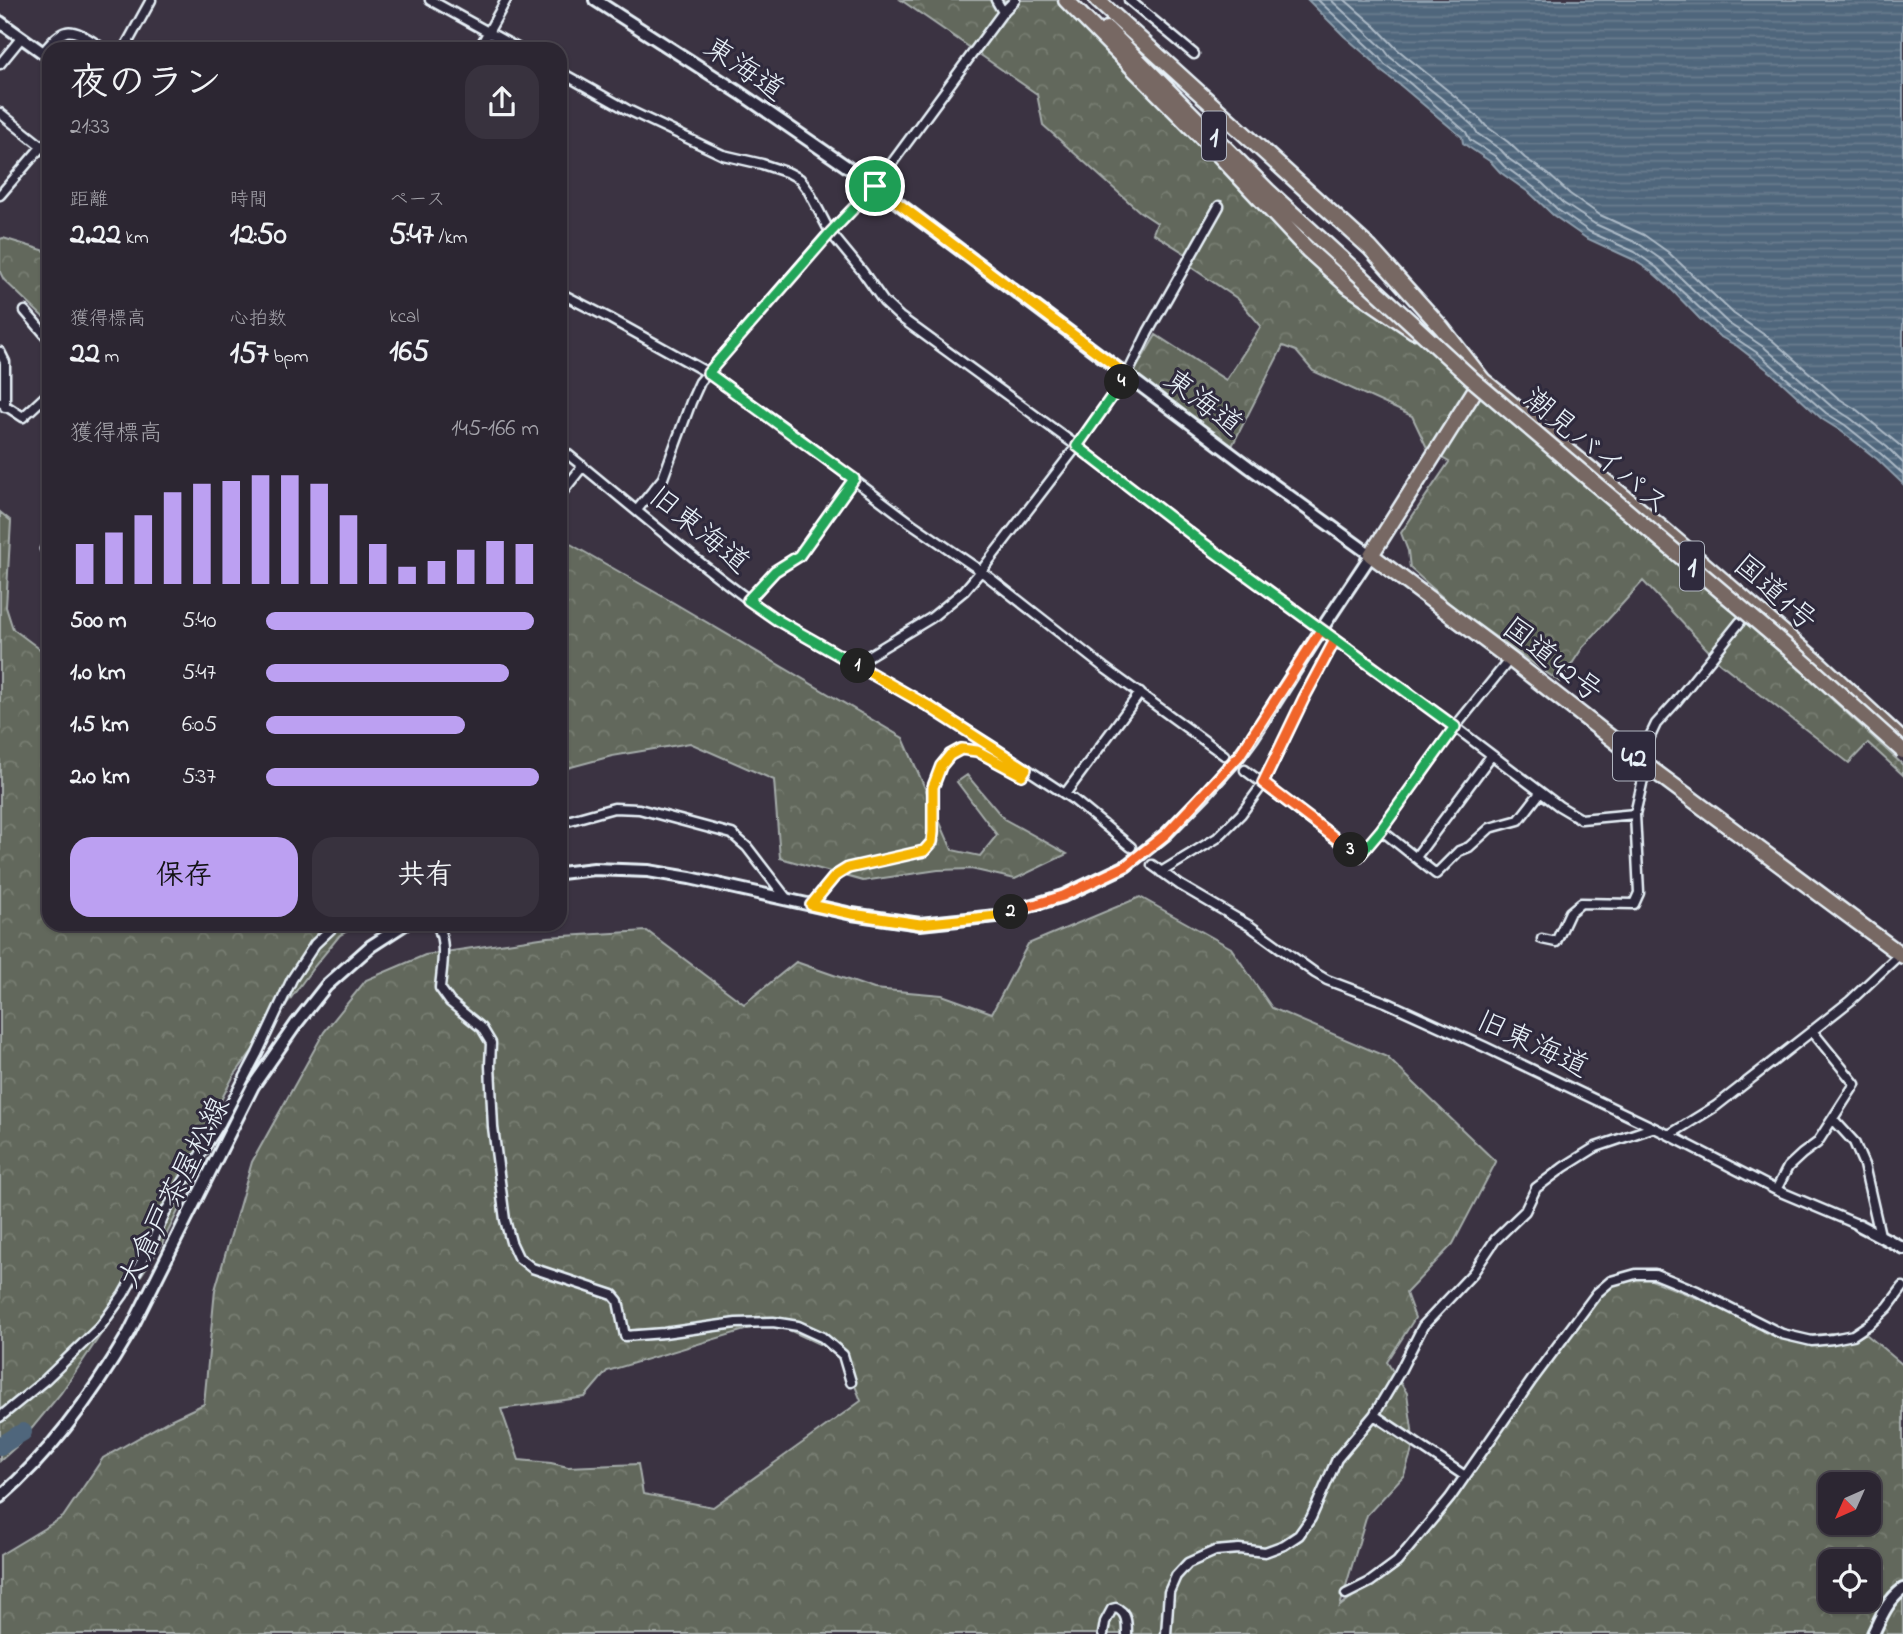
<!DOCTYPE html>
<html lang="ja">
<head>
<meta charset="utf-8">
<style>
	:root { --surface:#2c2632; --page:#38323e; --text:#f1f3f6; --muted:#a6a5ac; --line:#48434d; --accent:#bca0f2 }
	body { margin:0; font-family:"Indie Flower","Klee One",sans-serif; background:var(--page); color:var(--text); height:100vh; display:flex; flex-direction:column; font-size:26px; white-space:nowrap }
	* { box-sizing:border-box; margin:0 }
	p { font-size:23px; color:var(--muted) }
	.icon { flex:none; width:38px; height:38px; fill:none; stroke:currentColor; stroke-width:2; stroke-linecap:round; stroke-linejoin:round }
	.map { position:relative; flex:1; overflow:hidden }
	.sheet { position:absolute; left:42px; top:42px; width:525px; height:889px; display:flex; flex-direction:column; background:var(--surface); border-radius:21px; box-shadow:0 2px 5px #0004,0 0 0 2px var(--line) }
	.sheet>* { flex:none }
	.needle { width:46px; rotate:225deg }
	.fabs { position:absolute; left:1818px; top:1472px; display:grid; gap:14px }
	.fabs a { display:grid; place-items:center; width:63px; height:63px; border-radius:14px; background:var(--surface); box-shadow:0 2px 5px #0004,0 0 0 2px var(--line); font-size:35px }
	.pin { position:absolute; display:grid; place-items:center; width:60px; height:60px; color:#fff; margin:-30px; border:4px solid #fff; border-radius:50%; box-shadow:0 2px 7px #0007 }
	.km { position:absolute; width:35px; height:35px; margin:-18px; border-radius:50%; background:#222; color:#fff; font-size:19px; line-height:35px; text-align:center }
	.round { display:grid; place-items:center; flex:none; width:74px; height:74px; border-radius:21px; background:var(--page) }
	.headline { display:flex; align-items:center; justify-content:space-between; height:119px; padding:0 28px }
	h1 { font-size:38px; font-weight:700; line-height:52px }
	.metrics { display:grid; grid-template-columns:repeat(3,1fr); gap:10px; height:119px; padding:7px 28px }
	.metrics div { display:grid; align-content:center }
	.metrics b { font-size:30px; font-weight:700 }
	.metrics small { font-size:19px; font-weight:400 }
	.metrics p { font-size:19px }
	.chart { height:196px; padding:14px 28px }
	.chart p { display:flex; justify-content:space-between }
	.chart svg { width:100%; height:126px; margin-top:7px; stroke:var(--accent); stroke-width:6 }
	.primary-button { display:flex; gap:14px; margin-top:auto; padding:14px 28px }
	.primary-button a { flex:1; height:80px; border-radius:21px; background:var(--accent); color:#111; font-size:28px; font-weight:700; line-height:80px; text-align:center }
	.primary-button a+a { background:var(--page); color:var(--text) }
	ul { padding:0 28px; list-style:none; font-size:23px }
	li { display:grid; grid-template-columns:112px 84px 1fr; align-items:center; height:52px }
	li i { height:18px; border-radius:9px; background:var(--accent) }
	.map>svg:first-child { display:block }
	.forest { fill:url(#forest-crowns); stroke:#a5acaa; stroke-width:2; fill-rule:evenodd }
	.water { fill:url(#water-rules); stroke:#8d9ead; stroke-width:2 }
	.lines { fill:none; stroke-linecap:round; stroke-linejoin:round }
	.shore { stroke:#abb9c6; stroke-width:2 }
	.river { stroke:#50667b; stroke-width:18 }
	.street-casing { stroke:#e8f1f8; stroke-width:13 }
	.secondary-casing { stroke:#e8f1f8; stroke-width:16 }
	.highway-casing { stroke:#e8f1f8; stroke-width:19 }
	.street { stroke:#2f2a3d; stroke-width:8 }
	.secondary { stroke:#2f2a3d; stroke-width:10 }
	.highway { stroke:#776864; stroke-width:14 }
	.highway-bridge-casing { stroke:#e8f1f8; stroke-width:19; stroke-linecap:butt }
	.highway-bridge { stroke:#776864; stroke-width:14 }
	.split-1-casing { stroke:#fff; stroke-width:14 }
	.split-2-casing { stroke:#fff; stroke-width:14 }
	.split-3-casing { stroke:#fff; stroke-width:14 }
	.split-4-casing { stroke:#fff; stroke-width:14 }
	.split-5-casing { stroke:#fff; stroke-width:14 }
	.split-1 { stroke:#22a559; stroke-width:9 }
	.split-2 { stroke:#f5b400; stroke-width:9 }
	.split-3 { stroke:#f0652b; stroke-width:9 }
	.split-4 { stroke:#22a559; stroke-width:9 }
	.split-5 { stroke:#f5b400; stroke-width:9 }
	.labels { text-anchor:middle; stroke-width:6; stroke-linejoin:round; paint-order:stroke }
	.shield { fill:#2f2a3d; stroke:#b0b5c0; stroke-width:2 }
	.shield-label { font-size:28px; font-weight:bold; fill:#e8f1f8 }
	.street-label { font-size:30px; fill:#e8f1f8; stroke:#2f2a3d }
</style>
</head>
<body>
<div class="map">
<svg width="1903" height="1634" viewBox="0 0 1903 1634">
	<defs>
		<pattern id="forest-crowns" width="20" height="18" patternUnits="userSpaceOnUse" patternTransform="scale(1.75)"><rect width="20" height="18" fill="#62685b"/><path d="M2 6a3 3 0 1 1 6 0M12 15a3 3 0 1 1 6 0" fill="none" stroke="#787e73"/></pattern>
		<pattern id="water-rules" width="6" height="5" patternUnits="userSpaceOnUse" patternTransform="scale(1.75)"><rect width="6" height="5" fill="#50667b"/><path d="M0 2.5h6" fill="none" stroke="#697c8e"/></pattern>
	</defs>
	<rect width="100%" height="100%" fill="#3b3342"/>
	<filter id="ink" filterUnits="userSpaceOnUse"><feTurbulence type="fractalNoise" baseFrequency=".0143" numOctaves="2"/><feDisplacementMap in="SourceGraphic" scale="14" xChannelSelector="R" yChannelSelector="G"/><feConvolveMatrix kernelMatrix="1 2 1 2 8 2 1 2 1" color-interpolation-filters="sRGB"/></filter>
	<g filter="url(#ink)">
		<path class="forest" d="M901,0h156l269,258 271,236 156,132 150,139v10l-35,-32 -19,20 -129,-100 -77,-82 -60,66 -23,35 -103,-72 -47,-42 -2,-17 -7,-18 48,-71 -21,-12 -16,-34 -99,-45 -17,-20 -13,-5 -51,100 -73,-51 -26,-21 23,-39 70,45 35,-54 -23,-27 -47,-32 -5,-13 -33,-21 4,-10 -18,-12 -96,-86 -6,-31z
			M3,238l46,14v68l-7,-4 -38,-36 -4,-8v-33z
			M0,512l11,9 -5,86 7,22 36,27v268h311l-20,11 -27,33 -80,109 -15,29 -22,68 -35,72 -100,147 -42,51 -19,17z
			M560,538l114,65 229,135 49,112 28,6 17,-21 -40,-53 10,-7 37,44 63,35 -52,25 -44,-10 -33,1 -75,11 -83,-23 -6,-78 -84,-37 -78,13 -52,14z
			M1140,897l91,51 41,60 115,49 109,105 -43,82 -47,49 9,25 -28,44 20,31 5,36 1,18 -9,28 -37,40 -27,91 57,-44 205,-274 34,-14 160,63 65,-7 42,35v269h-1903v-79l63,-38 40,-59 67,-38 34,-16 11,-114 37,-128 72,-130 42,-52 59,-25 122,-18 100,-6 97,73 52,-42 78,27 68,6 50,18 36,-69zM772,1322l71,33 18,46 -148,106 -70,-13 -5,-30 -70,3 -17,-4 -32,-3 -18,-51 84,-12 22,-26zM1830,1484h39v38h-39zM1830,1561h39v39h-39z"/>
		<path class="water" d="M1308,0h595v484l-26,-25 -36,-28 -19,-12 -49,-45 -36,-28 -18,-10 -19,-17 -31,-32 -17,-15 -20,-13 -46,-21 -33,-23 -22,-21 -31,-22 -9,-10 -24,-16 -4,-3 -1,-6 -62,-52 -19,-14 -8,-10 -29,-25z"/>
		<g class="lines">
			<path class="shore" d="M1318,0l60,56 7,9 20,14 61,53 4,8 25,16 9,10 32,23 22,21 32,22 45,20 21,15 67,63 36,24 67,59 19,12 36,29 22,20
				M1331,0l53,49 6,8 61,49 22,20 5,8 23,16 8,9 32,23 22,21 32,21 44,20 23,16 66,63 37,25 66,58 19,12 37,29 16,16
				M1345,0l31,27 21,22 60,49 23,21 6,7 22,16 17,16 23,16 22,20 30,21 44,20 24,17 66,62 38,26 66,58 19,12 46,38"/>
			<path class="river" d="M0,1446l23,-14"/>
			<defs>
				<path id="street" d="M430,0l89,49
					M996,0l7,12
					M1129,0l65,54
					M124,49l27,-49
					M479,49l27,-49
					M43,52c6,-6 14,-18 23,-20 11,-3 28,11 38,17
					M0,64l22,-27
					M560,72l66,37 97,46 39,9 27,9 11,6 8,11 22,42 32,39 22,31 16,15 177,129 123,95 255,186 104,79 22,13 54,-5
					M0,113l49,39
					M0,195l42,-49
					M560,293l49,25 99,55 80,57 123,93 70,48 125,98 118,86
					M25,311l24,28
					M0,352l5,10v45
					M0,402l23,15 26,-24
					M560,448c72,58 141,119 217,172l151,86 70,44 76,50 57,47
					M560,495l23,-29
					M637,510l26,-32 28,-76 9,-20 130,-150 45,-46 128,-174 12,-12
					M45,549l4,1
					M749,600l26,-29 24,-15 55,-77
					M855,664l76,-46 33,-27 17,-20 96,-125 50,-71 21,-43 71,-126
					M1245,770l114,86 22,-26 74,-103 55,-68
					M1065,794l75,-101
					M560,823l54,-15 25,1 93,25 15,13 40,52
					M1381,830l55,44 23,-23 10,-4 21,-19 29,-8 21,-27
					M1416,857l75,-101
					M1152,865l28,20 70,41 65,47 12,7 61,23 97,44 184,88 107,55 83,35
					M1161,872l56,-34 24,-24 22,-30 41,-86 31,-58
					M811,905l24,-29 13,-8 76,-17 8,-9 1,-10v-45l8,-21 9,-11 11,-6 16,2 45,24 4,-6
					M437,924c10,20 5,42 3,64l10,14 32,26 9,15 -1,23 3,61 12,93 6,22 7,15 14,11 81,27 5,6 7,35 39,-3 72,-10 37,-1 25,4 24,11 21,18 8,27
					M1542,939l14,3 14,-30 11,-9 53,1 5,-11 -4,-79 9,-39 2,-30 10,-21 19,-21 65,-81
					M1833,1119l21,23 10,23 16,70
					M1669,1135l47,-29 96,-75 38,-30 51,-48
					M1776,1190l12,-23 14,-13 15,-11 38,-59 -43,-53
					M1374,1415l91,61
					M0,1417l45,-37 55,-53 23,-32 28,-50 15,-34 14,-24 41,-65 36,-68 35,-75 23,-35 21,-20
					M1346,1594l24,-12 27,-20 53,-64 82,-118 65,-87 14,-12 25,-7h19l42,17 85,43 30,7 21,-2 20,-4 18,-12 17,-16 15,-20
					M1103,1634l2,-12 7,-13 4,-1c11,4 11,15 11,26
					M1166,1634l3,-42 7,-16 12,-13 27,-12 24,-2 26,3 19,-7 15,-10 12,-17 26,-59 37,-44 25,-42 24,-47 50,-53 22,-33 30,-29 11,-23 28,-21 32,-20 56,-19"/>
				<path id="secondary" d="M0,22l49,35
					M560,873l34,-4 54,2 42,7 162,36 68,10 76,-8 67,-20 63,-30 40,-32 39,-40 34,-38 14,-19 68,-107 50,-75 -122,-88 -374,-281 -135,-93 -145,-93
					M1859,1225l44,23
					M0,1497c53,-46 94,-104 129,-164l124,-247 43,-62 30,-38 45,-40 34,-22
					M1873,1634c8,-17 14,-33 30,-45"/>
				<path id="highway" d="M1066,0l153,155 89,95 40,36 66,45
					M1097,0l273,248 72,80 40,51
					M1107,29l161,162 86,79
					M1479,377l184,152 157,135 83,77
					M1482,379l-111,176 139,104 136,106 257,191"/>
			</defs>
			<use href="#street" class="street-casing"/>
			<use href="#secondary" class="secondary-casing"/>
			<use href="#highway" class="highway-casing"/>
			<use href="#street" class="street"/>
			<use href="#secondary" class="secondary"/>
			<use href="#highway" class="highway"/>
			<defs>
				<path id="highway-bridge" d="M1354,270l118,109 322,274 109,98"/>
			</defs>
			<use href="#highway-bridge" class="highway-bridge-casing"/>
			<use href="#highway-bridge" class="highway-bridge"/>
		</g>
	</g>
	<g class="lines" filter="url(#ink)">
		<defs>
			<path id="split-1" d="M858,666l-81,-46 -29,-20 27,-29 24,-15 55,-77 -146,-106 123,-141 44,-46"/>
			<path id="split-2" d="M858,666l70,40 98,63 -4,6 -45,-24 -16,-2 -11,6 -9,11 -8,21v45l-1,10 -8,9 -76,17 -13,8 -24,29 41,9 68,10 76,-8 15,-4"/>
			<path id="split-3" d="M1011,912l52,-16 63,-30 40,-32 73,-78 82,-126 14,10 -31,58 -41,85 88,67"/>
			<path id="split-4" d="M1122,382l-45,64 123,95 255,186 -74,103 -22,26 -8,-6"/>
			<path id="split-5" d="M875,186l252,189 -5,7"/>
		</defs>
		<use href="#split-1" class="split-1-casing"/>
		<use href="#split-2" class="split-2-casing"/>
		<use href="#split-3" class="split-3-casing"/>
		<use href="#split-4" class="split-4-casing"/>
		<use href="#split-5" class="split-5-casing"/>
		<use href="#split-1" class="split-1"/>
		<use href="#split-2" class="split-2"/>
		<use href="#split-3" class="split-3"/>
		<use href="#split-4" class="split-4"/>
		<use href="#split-5" class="split-5"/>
	</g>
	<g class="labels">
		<g class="shield">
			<rect x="1202" y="111.5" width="24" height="49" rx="5"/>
			<rect x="1680" y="541.5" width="24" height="49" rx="5"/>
			<rect x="1613" y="731.5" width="42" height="49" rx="5"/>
		</g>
		<g class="shield-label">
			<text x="1214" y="146">1</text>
			<text x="1692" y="576">1</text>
			<text x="1634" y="766">42</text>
		</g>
		<g class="street-label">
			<text transform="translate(745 68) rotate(34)" y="10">東海道</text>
			<text transform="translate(1204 402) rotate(37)" y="10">東海道</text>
			<text transform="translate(1597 451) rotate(40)" y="10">潮見バイパス</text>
			<text transform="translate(700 529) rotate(39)" y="10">旧東海道</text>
			<text transform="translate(1776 592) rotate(41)" y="10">国道1号</text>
			<text transform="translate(1553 659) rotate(38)" y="10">国道42号</text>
			<text transform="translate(1533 1043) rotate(25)" y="10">旧東海道</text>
			<text transform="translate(173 1192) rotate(-63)" y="10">大倉戸茶屋松線</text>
		</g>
	</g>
</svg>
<div class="fabs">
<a><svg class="needle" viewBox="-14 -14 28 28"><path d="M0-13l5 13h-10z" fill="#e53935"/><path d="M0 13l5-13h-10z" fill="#a6a5ac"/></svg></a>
<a><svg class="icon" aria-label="locate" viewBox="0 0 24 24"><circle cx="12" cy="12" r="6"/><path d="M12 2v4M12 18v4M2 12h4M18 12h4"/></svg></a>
</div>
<div class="pin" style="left:875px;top:186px;background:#1e9e55"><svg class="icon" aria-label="arrive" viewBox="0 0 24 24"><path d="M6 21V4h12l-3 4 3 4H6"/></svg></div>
<b class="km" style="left:858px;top:666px">1</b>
<b class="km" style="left:1011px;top:912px">2</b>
<b class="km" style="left:1351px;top:850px">3</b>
<b class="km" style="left:1122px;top:382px">4</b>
<section class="sheet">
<div class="headline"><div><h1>夜のラン</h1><p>21:33</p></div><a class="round"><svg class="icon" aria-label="share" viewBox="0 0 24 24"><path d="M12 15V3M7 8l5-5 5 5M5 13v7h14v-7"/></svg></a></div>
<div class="metrics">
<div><p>距離</p><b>2.22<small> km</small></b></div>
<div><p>時間</p><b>12:50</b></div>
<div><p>ペース</p><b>5:47<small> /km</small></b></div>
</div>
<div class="metrics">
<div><p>獲得標高</p><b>22<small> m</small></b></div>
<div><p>心拍数</p><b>157<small> bpm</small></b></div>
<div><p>kcal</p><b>165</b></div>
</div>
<div class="chart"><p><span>獲得標高</span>145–166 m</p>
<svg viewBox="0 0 160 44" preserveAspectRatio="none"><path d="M5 44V30M15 44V26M25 44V20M35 44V12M45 44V9M55 44V8M65 44V6M75 44V6M85 44V9M95 44V20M105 44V30M115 44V38M125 44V36M135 44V32M145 44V29M155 44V30"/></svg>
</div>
<ul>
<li><b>500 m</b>5:40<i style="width:98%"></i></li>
<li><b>1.0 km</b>5:47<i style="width:89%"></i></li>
<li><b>1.5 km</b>6:05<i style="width:73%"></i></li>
<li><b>2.0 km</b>5:37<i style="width:100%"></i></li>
</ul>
<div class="primary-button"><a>保存</a><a>共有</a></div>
</section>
</div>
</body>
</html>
